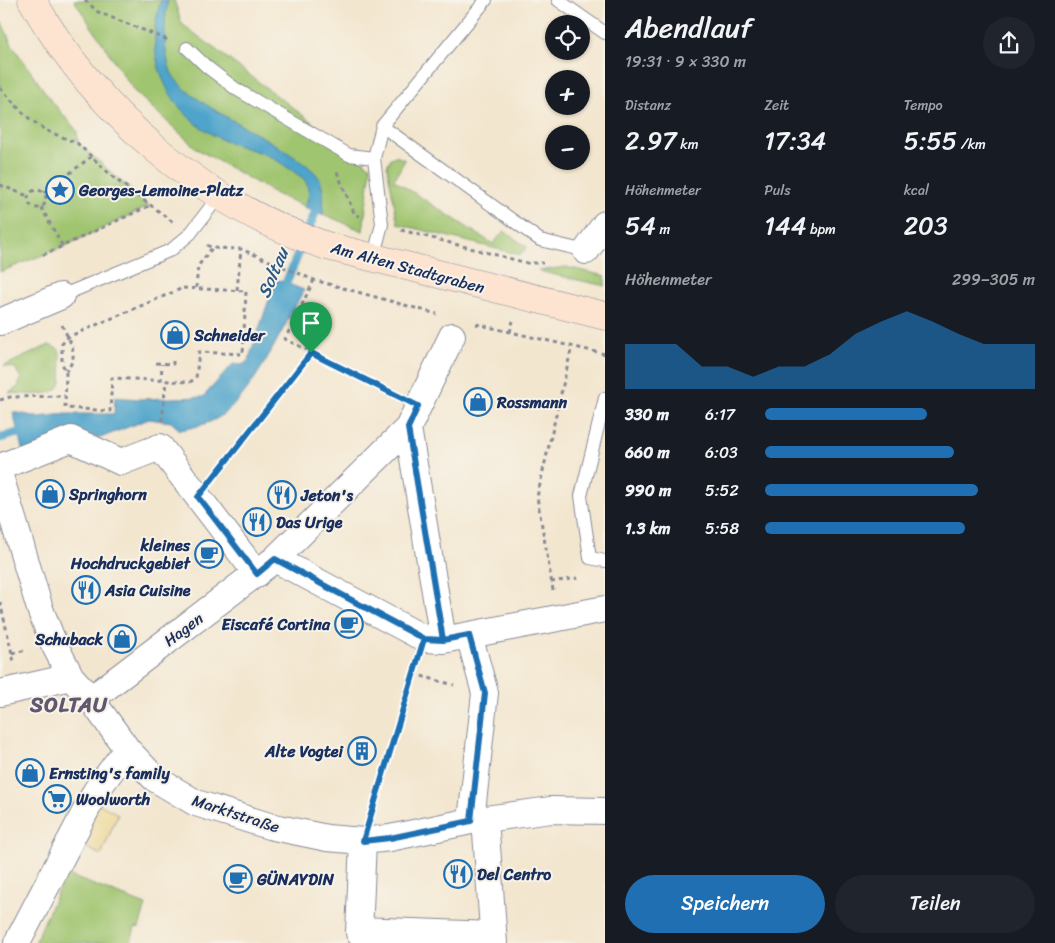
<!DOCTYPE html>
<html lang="de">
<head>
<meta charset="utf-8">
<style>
	:root { --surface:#171b24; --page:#20242c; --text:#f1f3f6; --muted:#9ea1a6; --accent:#1f6fb2 }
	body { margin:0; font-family:Sriracha,sans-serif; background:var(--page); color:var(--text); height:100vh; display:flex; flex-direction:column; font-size:19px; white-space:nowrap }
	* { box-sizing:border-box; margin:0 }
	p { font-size:16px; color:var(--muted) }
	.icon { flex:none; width:28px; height:28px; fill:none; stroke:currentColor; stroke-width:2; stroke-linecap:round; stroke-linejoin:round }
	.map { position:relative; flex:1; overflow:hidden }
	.details { display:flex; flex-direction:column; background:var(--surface); width:450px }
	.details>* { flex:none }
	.buttons { position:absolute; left:545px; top:15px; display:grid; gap:10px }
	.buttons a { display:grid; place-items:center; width:45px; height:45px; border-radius:50%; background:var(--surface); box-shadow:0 1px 4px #0004; font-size:25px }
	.pin { position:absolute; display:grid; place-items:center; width:42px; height:42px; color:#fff; margin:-51px -21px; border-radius:50% 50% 50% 0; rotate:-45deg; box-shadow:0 0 5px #0007 }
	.pin .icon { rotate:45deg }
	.round { display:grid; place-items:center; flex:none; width:52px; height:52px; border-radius:26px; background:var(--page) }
	.overview { display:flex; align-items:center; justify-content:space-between; height:85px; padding:0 20px }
	h1 { font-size:28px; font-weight:600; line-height:38px }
	.stats { display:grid; grid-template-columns:repeat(3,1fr); gap:8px; height:85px; padding:5px 20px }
	.stats div { display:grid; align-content:center }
	.stats b { font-size:25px; font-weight:600 }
	.stats small { font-size:14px; font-weight:400 }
	.stats p { font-size:14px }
	.chart { height:140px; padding:10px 20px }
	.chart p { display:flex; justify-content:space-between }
	.chart svg { width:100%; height:90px; margin-top:5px; fill:var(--accent); opacity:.7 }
	.button { display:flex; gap:10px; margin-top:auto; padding:10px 20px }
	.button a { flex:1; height:58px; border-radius:30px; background:var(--accent); color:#fff; font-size:20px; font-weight:600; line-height:58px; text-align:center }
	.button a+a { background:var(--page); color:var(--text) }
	ul { padding:0 20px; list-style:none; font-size:16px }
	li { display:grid; grid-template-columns:80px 60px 1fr; align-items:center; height:38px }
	li i { height:12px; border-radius:6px; background:var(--accent) }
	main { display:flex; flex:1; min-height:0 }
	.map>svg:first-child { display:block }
	.green { fill:#a0c56f; stroke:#5e7a66 }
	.sand { fill:#eeda9e; stroke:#84847e }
	.water { fill:#4fa4cb; stroke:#356a94 }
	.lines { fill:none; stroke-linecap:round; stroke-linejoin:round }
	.stream { stroke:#4fa4cb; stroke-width:9 }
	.lane-casing { stroke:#878a96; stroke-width:14 }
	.street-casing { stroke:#878a96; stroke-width:28 }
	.secondary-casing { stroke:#878a96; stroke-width:29 }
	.path { stroke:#878a96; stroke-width:3; stroke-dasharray:4 4; stroke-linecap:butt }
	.lane { stroke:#fff; stroke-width:12 }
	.street { stroke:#fff; stroke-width:26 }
	.secondary { stroke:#fde4d1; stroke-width:28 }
	.route-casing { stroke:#fff; stroke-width:10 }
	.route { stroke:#1f6fb2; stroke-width:6 }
	.labels { text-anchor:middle; stroke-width:4; stroke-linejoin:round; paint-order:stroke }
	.poi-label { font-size:16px; font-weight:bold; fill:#1b2f5e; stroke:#f7f3e8; text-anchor:start }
	.street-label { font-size:16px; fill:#1b2f5e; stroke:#f7f3e8 }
	.water-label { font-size:18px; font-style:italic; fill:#2d5884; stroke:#f7f3e8 }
	.district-label { font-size:21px; font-weight:bold; letter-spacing:1px; fill:#61576f; stroke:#f7f3e8 }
</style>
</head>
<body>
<main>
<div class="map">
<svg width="605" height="943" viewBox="0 0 605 943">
	<rect width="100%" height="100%" fill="#f7f3e8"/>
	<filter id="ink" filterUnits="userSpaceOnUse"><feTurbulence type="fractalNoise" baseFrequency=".02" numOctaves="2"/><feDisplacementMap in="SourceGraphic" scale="10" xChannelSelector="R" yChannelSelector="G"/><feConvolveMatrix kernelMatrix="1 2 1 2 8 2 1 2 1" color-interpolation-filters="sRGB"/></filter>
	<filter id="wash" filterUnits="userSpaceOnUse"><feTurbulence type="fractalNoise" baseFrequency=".0096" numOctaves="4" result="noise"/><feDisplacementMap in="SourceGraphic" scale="20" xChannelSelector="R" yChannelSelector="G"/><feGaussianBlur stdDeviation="1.12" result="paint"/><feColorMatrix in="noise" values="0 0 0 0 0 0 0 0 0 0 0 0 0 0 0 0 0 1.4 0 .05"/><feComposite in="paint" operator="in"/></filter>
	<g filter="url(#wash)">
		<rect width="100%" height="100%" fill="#f3e6cf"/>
		<path class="green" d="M74,0h100l8,24 189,143 -8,64 -85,-36 -81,-46 -63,-58z
			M0,18l12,27 38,54 27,32 1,12 71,63 -86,41 -63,25z
			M396,156l9,4 -11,20 99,64 11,-13 23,16 -6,8 -123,-31 -11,-58 4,-8z
			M566,267l39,9v10l-67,-15z
			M49,345l9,4 2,3c0,9 3,25 0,33 -7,14 -38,8 -51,8l9,-6 3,-9 -6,-10 -11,-2z
			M65,874l81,31 -7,23 -4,-1 -4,16h-96z"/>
		<path class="sand" d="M97,803l21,11 -17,41 -23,-12z"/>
		<path class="water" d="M161,0h7c-4,21 -5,52 3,72 12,28 92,62 119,82 9,6 23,14 29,24 6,10 4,26 4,37l-19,-8c6,-9 6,-19 0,-28 -13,-9 -27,-20 -42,-26 -16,-5 -32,-9 -47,-17 -50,-27 -72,-82 -54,-136z
			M276,279l28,11c-20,35 -47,97 -78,122 -12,11 -30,15 -46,18l-9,-8 -22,-3 -49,19 -24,-5 -53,20 -10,-41 25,5 27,-3h49l1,-17 24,2 64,-2 30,-33 9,1 6,-4z"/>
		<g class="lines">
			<path class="stream" d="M282,293l33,-80v-13
				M0,438l28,-8"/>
		</g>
	</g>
	<g filter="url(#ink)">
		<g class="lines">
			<defs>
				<path id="lane" d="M558,0l47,33
					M187,48l20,19 29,22 113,66 25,3
					M382,126l158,114 46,11
					M373,259l9,-35 -8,-66 8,-32 104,-126
					M61,296l110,-46 19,-16 29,-38
					M605,398l-24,98 9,62 15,3"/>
				<path id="street" d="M586,251l19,-27
					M0,322l61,-26
					M408,428l35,212
					M0,467l71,-28 50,23 39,-15 97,127
					M0,476l40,133 13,33 18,35 20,22 36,50 27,29 42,25 73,23 58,12 36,3 27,-3 81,-17 80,-11 54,1
					M275,559l150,80 18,1 162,-31
					M469,635l16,58 -14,128
					M0,693l71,-16
					M91,699l184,-140 133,-131 44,-92
					M485,819l9,124
					M359,930l134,5
					M359,933l4,-92
					M17,943l79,-152 31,-42"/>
				<path id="secondary" d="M32,0c65,114 170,204 295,246l278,70"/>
			</defs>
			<use href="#lane" class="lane-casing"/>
			<use href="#street" class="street-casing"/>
			<use href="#secondary" class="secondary-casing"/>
			<path class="path" d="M85,0l13,12 70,28
				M0,88l26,28 19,14 32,13 37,35 59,44
				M337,172l18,43 5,1
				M0,185l28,11
				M28 199a9 9 0 1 1 18 0a9 9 0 1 1-18 0Z
				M44,193l48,-37
				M41,207l22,40
				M401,230l126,33h16
				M207,245l5,3 29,1 73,31 123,34
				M43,255l106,-49
				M314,280l-29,59 110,55
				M183,288l63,3 -3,63 -44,-2 -3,26 -6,4 -78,-4 -2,33 -45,-3 1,-37 -4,-7v-20l6,-7z
				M196,288l2,-22 14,-18
				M237,290l4,-41
				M476,324l129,30
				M62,325c7,16 19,29 4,46
				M510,332l3,-11
				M156,363l17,1v-4
				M161,381l1,-17
				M0,400l10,-3 55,-1
				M162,421l4,-40
				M216,474l95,-121
				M551,582l27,-4
				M553,590l-16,-93 35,-151
				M0,602l14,60
				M12,653l15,-3
				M414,674l40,11
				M372,811l45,-147"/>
			<use href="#lane" class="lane"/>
			<use href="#street" class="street"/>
			<use href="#secondary" class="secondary"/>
		</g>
	</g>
	<g class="lines" filter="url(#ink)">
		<defs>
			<path id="route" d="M311,353l-113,144 59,77 18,-15 149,80 19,1 26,-5 16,58 -14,128 -81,17 -27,3 61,-202 19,1 -35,-212 10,-22 -107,-53"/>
		</defs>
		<use href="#route" class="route-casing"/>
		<use href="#route" class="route"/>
	</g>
	<defs>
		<symbol id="sight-ring" viewBox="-11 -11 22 22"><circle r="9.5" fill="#f7f3e8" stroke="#1f6fb2" stroke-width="1.5"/><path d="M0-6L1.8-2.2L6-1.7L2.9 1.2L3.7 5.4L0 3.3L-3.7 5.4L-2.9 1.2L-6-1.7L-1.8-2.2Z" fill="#1f6fb2"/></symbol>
		<symbol id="shop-ring" viewBox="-11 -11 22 22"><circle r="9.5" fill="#f7f3e8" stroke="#1f6fb2" stroke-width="1.5"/><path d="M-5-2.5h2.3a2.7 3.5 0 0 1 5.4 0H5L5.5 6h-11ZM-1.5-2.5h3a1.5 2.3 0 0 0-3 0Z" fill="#1f6fb2"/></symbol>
		<symbol id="restaurant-ring" viewBox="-11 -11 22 22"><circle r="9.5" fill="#f7f3e8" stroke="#1f6fb2" stroke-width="1.5"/><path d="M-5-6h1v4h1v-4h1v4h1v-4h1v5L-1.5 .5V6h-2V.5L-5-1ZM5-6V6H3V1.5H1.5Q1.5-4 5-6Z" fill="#1f6fb2"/></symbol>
		<symbol id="cafe-ring" viewBox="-11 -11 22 22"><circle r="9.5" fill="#f7f3e8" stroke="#1f6fb2" stroke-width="1.5"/><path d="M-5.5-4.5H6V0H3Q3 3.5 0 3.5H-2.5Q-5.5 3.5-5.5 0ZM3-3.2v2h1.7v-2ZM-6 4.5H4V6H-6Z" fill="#1f6fb2"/></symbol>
		<symbol id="building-ring" viewBox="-11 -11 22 22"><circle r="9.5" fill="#f7f3e8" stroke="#1f6fb2" stroke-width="1.5"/><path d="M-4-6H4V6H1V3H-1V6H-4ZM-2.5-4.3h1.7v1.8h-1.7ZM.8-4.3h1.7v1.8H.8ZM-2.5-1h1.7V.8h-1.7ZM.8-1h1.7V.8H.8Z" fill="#1f6fb2"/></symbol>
		<symbol id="supermarket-ring" viewBox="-11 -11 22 22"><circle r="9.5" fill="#f7f3e8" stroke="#1f6fb2" stroke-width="1.5"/><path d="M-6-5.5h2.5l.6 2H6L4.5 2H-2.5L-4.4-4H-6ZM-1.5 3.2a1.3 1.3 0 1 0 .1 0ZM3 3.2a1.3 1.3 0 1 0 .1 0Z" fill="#1f6fb2"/></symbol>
	</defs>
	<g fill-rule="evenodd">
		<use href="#sight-ring" x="44" y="174" width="32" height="32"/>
		<use href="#shop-ring" x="159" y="319" width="32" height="32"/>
		<use href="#shop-ring" x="462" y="386" width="32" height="32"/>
		<use href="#shop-ring" x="34" y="478" width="32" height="32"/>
		<use href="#restaurant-ring" x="266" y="479" width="32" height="32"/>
		<use href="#restaurant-ring" x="241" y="506" width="32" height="32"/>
		<use href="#cafe-ring" x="193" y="538" width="32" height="32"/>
		<use href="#restaurant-ring" x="70" y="574" width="32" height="32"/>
		<use href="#cafe-ring" x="333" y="608" width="32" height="32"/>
		<use href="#shop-ring" x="106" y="623" width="32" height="32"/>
		<use href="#building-ring" x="346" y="735" width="32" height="32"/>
		<use href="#shop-ring" x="14" y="757" width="32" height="32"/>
		<use href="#supermarket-ring" x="41" y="783" width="32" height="32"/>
		<use href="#restaurant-ring" x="442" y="858" width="32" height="32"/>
		<use href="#cafe-ring" x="222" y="863" width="32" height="32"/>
	</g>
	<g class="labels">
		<g class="poi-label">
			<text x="79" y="196">Georges-Lemoine-Platz</text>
			<text x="194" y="341">Schneider</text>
			<text x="497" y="408">Rossmann</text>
			<text x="69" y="500">Springhorn</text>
			<text x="301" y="501">Jeton's</text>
			<text x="276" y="528">Das Urige</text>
			<text x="190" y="551" text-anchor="end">kleines<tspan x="190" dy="18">Hochdruckgebiet</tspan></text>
			<text x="105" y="596">Asia Cuisine</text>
			<text x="330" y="630" text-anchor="end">Eiscafé Cortina</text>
			<text x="103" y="645" text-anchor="end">Schuback</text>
			<text x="343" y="757" text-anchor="end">Alte Vogtei</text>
			<text x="49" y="779">Ernsting's family</text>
			<text x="76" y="805">Woolworth</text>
			<text x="477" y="880">Del Centro</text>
			<text x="257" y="885">GÜNAYDIN</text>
		</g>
		<g class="street-label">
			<text transform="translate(408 267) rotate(15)" y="6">Am Alten Stadtgraben</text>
			<text transform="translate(183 629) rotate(-37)" y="6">Hagen</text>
			<text transform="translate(236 813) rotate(18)" y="6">Marktstraße</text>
		</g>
		<g class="water-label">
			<text transform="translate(273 273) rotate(-67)" y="6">Soltau</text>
		</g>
		<g class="district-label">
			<text x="69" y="712">SOLTAU</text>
		</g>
	</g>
</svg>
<div class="buttons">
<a><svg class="icon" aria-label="locate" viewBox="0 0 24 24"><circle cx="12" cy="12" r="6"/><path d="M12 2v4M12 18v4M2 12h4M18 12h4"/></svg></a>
<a>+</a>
<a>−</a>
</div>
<div class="pin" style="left:311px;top:353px;background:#1e9e55"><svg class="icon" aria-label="arrive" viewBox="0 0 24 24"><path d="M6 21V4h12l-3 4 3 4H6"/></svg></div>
</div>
<section class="details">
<div class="overview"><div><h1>Abendlauf</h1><p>19:31 · 9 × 330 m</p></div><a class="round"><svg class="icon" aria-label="share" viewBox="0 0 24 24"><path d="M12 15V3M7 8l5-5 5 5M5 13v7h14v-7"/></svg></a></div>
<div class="stats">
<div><p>Distanz</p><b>2.97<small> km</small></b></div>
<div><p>Zeit</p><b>17:34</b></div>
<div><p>Tempo</p><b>5:55<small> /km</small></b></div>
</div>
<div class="stats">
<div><p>Höhenmeter</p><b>54<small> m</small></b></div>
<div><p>Puls</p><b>144<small> bpm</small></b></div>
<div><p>kcal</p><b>203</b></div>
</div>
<div class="chart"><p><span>Höhenmeter</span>299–305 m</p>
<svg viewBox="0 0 160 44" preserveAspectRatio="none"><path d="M0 44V22L10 22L20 22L30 33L40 33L50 38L60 33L70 33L80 27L90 17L100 11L110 6L120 11L130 17L140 22L150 22L160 22V44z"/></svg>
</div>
<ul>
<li><b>330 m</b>6:17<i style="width:60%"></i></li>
<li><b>660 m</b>6:03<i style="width:70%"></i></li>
<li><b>990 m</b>5:52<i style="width:79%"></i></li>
<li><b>1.3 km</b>5:58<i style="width:74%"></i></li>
</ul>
<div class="button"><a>Speichern</a><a>Teilen</a></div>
</section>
</main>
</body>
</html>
